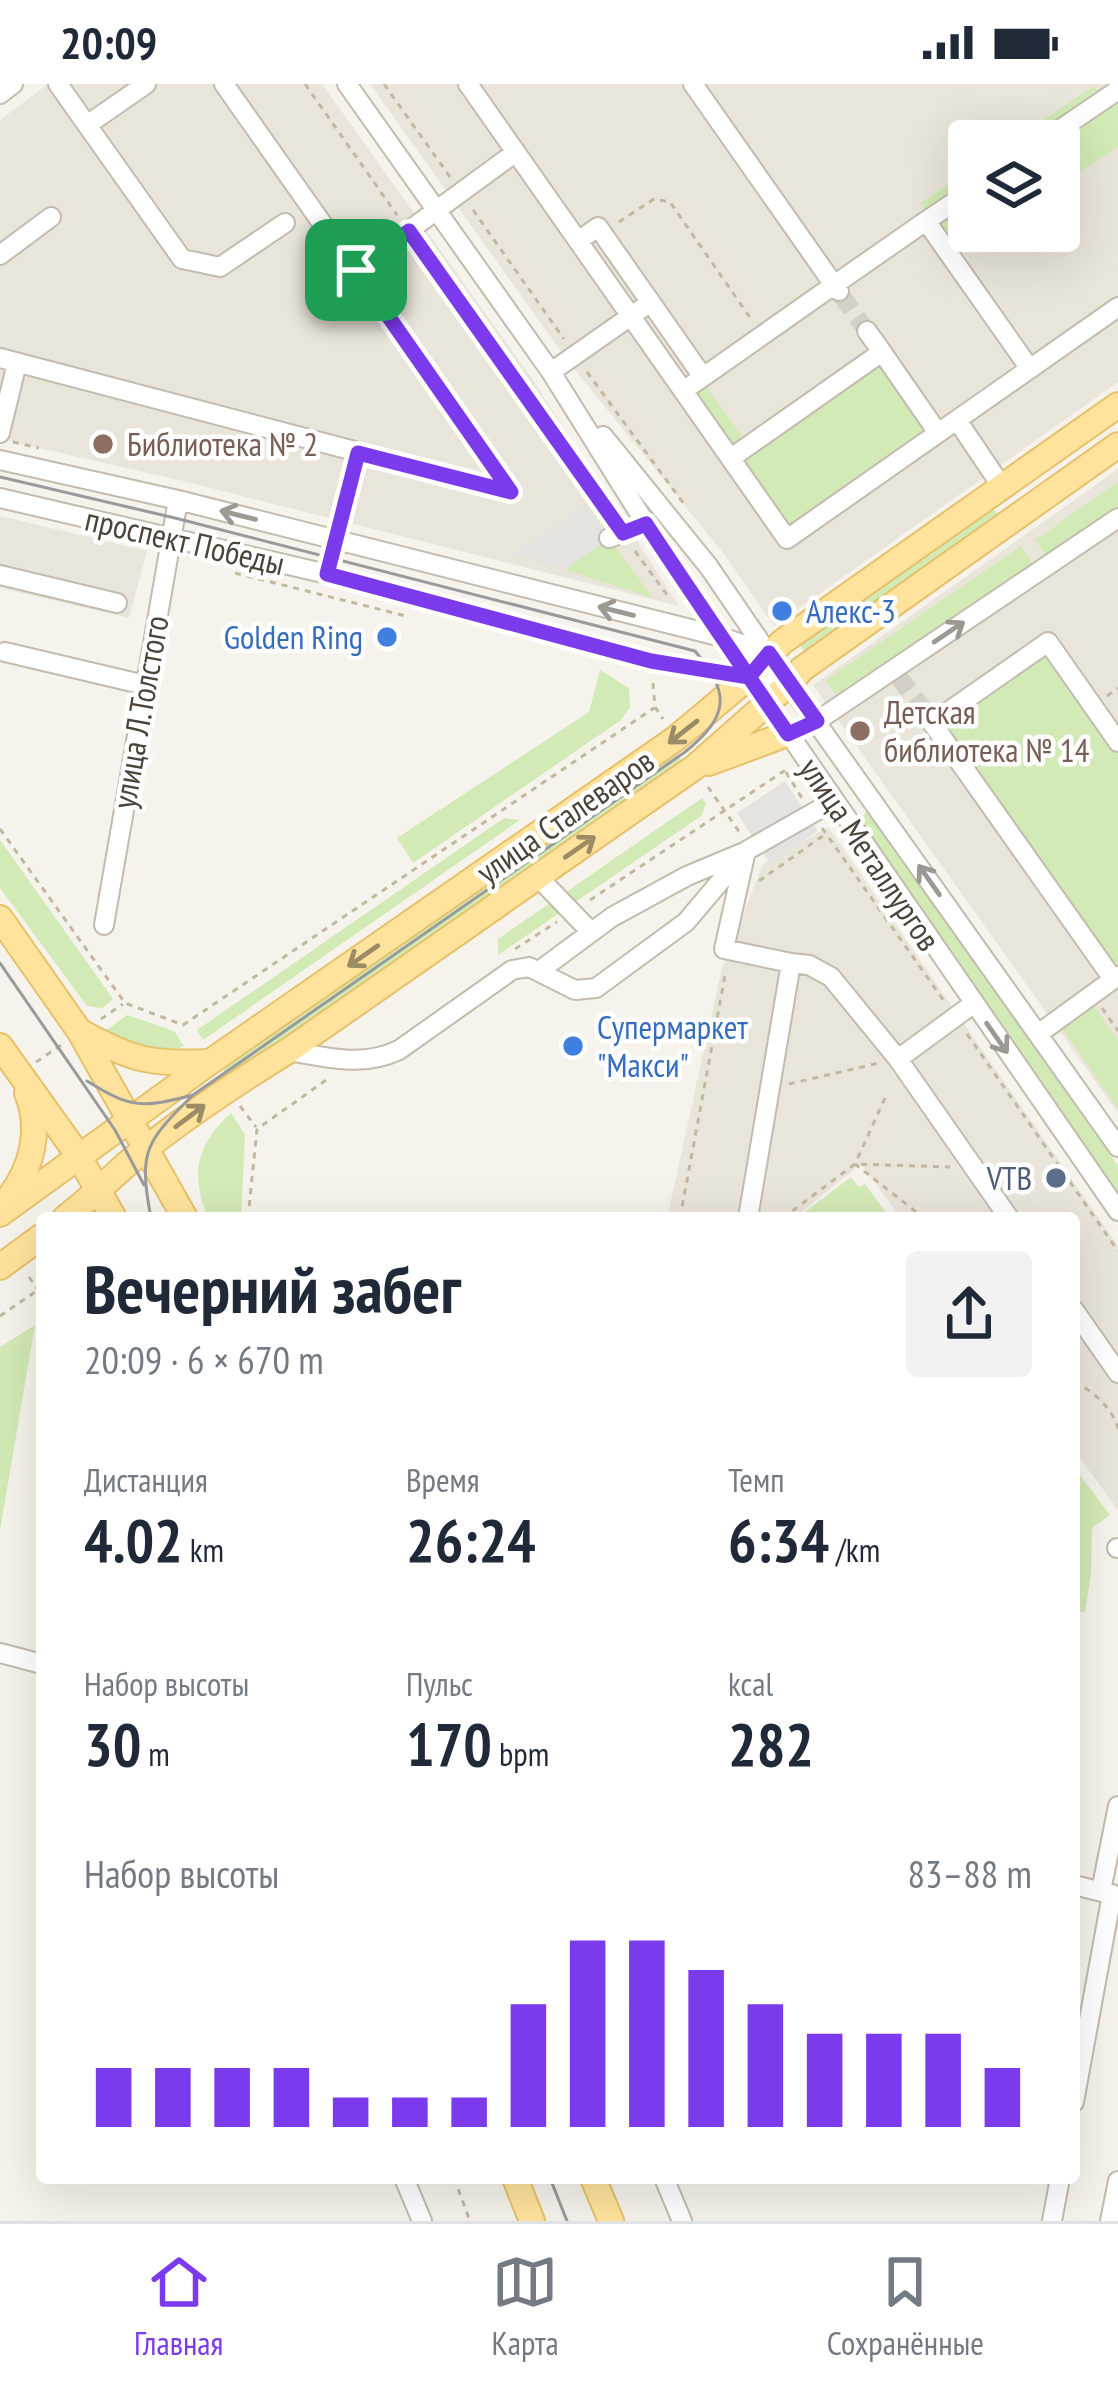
<!DOCTYPE html>
<html lang="ru">
<head>
<meta charset="utf-8">
<style>
	:root { --surface:#fff; --page:#f2f2f3; --text:#1f2937; --muted:#747a83; --line:#e0e1e3; --accent:#7c3aed }
	body { margin:0; font-family:"PT Sans Narrow",sans-serif; background:var(--page); color:var(--text); height:100vh; display:flex; flex-direction:column; font-size:45px; white-space:nowrap }
	* { box-sizing:border-box; margin:0 }
	p { font-size:39px; color:var(--muted) }
	.icon { flex:none; width:66px; height:66px; fill:none; stroke:currentColor; stroke-width:2; stroke-linecap:round; stroke-linejoin:round }
	.map { position:relative; flex:1; overflow:hidden }
	.details { position:absolute; left:36px; top:1128px; width:1044px; height:972px; display:flex; flex-direction:column; background:var(--surface); border-radius:12px; box-shadow:0 12px 48px #0002 }
	.details>* { flex:none }
	.buttons { position:absolute; left:948px; top:36px; display:grid; gap:24px }
	.buttons a { display:grid; place-items:center; width:132px; height:132px; border-radius:12px; background:var(--surface); box-shadow:0 12px 48px #0002; font-size:60px }
	.pin { position:absolute; display:grid; place-items:center; width:102px; height:102px; color:#fff; margin:-51px; border-radius:24px; box-shadow:0 6px 18px #0006 }
	.round { display:grid; place-items:center; flex:none; width:126px; height:126px; border-radius:12px; background:var(--page) }
	.overview { display:flex; align-items:center; justify-content:space-between; height:204px; padding:0 48px }
	h1 { font-size:66px; font-weight:700; line-height:90px }
	.metrics { display:grid; grid-template-columns:repeat(3,1fr); gap:18px; height:204px; padding:12px 48px }
	.metrics div { display:grid; align-content:center }
	.metrics b { font-size:60px; font-weight:700 }
	.metrics small { font-size:33px; font-weight:400 }
	.metrics p { font-size:33px }
	.chart { height:336px; padding:24px 48px }
	.chart p { display:flex; justify-content:space-between }
	.chart svg { width:100%; height:216px; margin-top:12px; stroke:var(--accent); stroke-width:6 }
	.status { display:flex; justify-content:space-between; align-items:center; height:84px; padding:0 60px; background:var(--surface); direction:ltr }
	.status svg { height:33px; fill:currentColor }
	.tabs { display:flex; justify-content:space-around; align-items:center; height:168px; border-top:3px solid var(--line); background:var(--surface); font-size:33px; color:var(--muted) }
	.tabs a { display:grid; justify-items:center; gap:6px }
	.tabs .current { color:var(--accent) }
	.map>svg:first-child { display:block }
	.residential { fill:#eae5da; fill-rule:evenodd }
	.green { fill:#d2eab5 }
	.parking { fill:#e5e3e0 }
	.lines { fill:none; stroke-linecap:round; stroke-linejoin:round }
	.minor-tunnel { stroke:#d4d0c8; stroke-width:18; stroke-dasharray:18 9; stroke-linecap:butt }
	.minor-casing { stroke:#c2bbae; stroke-width:22 }
	.major-casing { stroke:#e6c16a; stroke-width:28 }
	.path { stroke:#c4b79f; stroke-width:3; stroke-dasharray:6 6; stroke-linecap:butt }
	.minor { stroke:#fff; stroke-width:18 }
	.major { stroke:#ffe39c; stroke-width:24 }
	.tram { stroke:#9a9a9a; stroke-width:3 }
	.oneway { stroke:#9c9892 }
	.oneway2 { stroke:#9c8c66 }
	.route-casing { stroke:#fff; stroke-width:24 }
	.route { stroke:#7c3aed; stroke-width:15 }
	.education-dot { fill:#8d6e63; stroke:#fff; stroke-width:4.5 }
	.shop-dot { fill:#3f7fe0; stroke:#fff; stroke-width:4.5 }
	.service-dot { fill:#5c6f8a; stroke:#fff; stroke-width:4.5 }
	.labels { text-anchor:middle; stroke-width:9; stroke-linejoin:round; paint-order:stroke }
	.education-label { font-size:33px; fill:#785e54; stroke:#fff; text-anchor:start }
	.street-label { font-size:33px; fill:#4b4439; stroke:#fff }
	.shop-label { font-size:33px; fill:#366cbe; stroke:#fff; text-anchor:start }
	.service-label { font-size:33px; fill:#4e5e75; stroke:#fff; text-anchor:end }
</style>
</head>
<body>
<div class="status"><b>20:09</b><svg viewBox="0 0 49 12"><path d="M0 12V9h3v3zM5 12V6h3v6zM10 12V3h3v9zM15 12V0h3v12zM26 1h20v11H26zM47 4h2v5h-2z"/></svg></div>
<div class="map">
<svg width="1118" height="2137" viewBox="0 0 1118 2137">
	<rect width="100%" height="100%" fill="#f6f3ec"/>
	<path class="residential" d="M48,0h274l213,299 144,223 -496,-125 -183,-42v-319z
		M370,0h748v298l-344,244 -50,-72 -157,-194zM969,57h90v90h-90z
		M1118,385v644l-305,-428z
		M0,432l147,35 -18,67 -129,-30z
		M828,743l290,419v264l-44,-60v-232h-173l-40,-54 -67,54h-127l55,-250 41,-104z"/>
	<path class="green" d="M1094,2l13,18 11,-7v50l-59,39v-45h-47z
		M969,86v61h23l-35,24 -37,-52z
		M882,278l47,69 -139,98 -100,-137 14,-9 49,69z
		M1118,398v25l-71,50 -12,-17z
		M991,421l7,10 -194,136 -8,-11z
		M609,454l44,60 -88,-28z
		M1021,462l13,21 -194,134 -14,-21z
		M1048,558l70,100v234l-186,-253z
		M600,586l29,18 1,19 -9,13 -208,143 -16,-25 192,-126z
		M675,667l7,11 -454,316 -6,-11z
		M702,714l4,6 -5,12 -203,139v-16z
		M867,728l8,5 243,349v28l-256,-368 -1,-9z
		M504,734l16,2 -317,220 -6,-10z
		M0,756l113,159 -10,9 -16,-2 -87,-118z
		M1091,918l27,38v69l-59,-85z
		M127,931l47,16 10,15c-30,13 -51,0 -80,-14z
		M231,1029l14,21 -4,84h-33c-18,-45 -12,-72 23,-105z
		M851,1093l8,10 6,-3 25,34h-93z
		M35,1241l-35,205v-183z
		M1074,1383l36,48 -18,13 -1,46 -6,38 -11,-1z"/>
	<path class="parking" d="M586,421l23,33 -44,32 -51,-17z
		M785,697l33,50 -48,32 -33,-50z"/>
	<g class="lines">
		<path class="minor-tunnel" d="M841,211l26,36
			M898,592l28,37"/>
		<defs>
			<path id="minor" d="M58,0l29,41 59,-41
				M224,0l287,408
				M347,0l204,288 95,152 76,113 396,574
				M468,0l319,455 331,-232
				M0,10l13,-10
				M87,41l95,134 38,8 65,-44
				M1043,57l75,-51
				M926,137l43,-29
				M578,157l20,-14 105,150
				M0,171l51,-38
				M355,186l161,-118
				M839,207l-5,-6 92,-64 104,148
				M867,247l15,21
				M0,274l511,134
				M551,288l90,-63
				M683,307l151,-106 -141,-201
				M957,336l45,67
				M0,349l17,-70
				M603,352l106,131 80,117 329,463
				M731,374l151,-106 56,81
				M0,376l178,40 544,137 47,17
				M0,414l327,76 324,87 138,23
				M609,454l37,-14
				M327,490l31,-121
				M0,491l117,28
				M5,568l140,33
				M787,650l30,-13 301,-203
				M538,793l53,55
				M104,841l74,-425
				M791,879l-67,-14 22,-98 88,-50
				M539,887l73,-54 75,-41 55,-23
				M1113,895l-181,-256 116,-81 70,100
				M1038,950l80,-58
				M288,967c40,6 73,17 111,-1l113,-80 17,-3 46,23 21,-2 90,-66 60,-71
				M898,975l75,-55
				M748,1134l43,-255 18,2 22,12 67,82 111,159
				M1074,1226l44,63
				M1117,1464h1
				M0,1569l42,11
				M1074,1801l36,9
				M1101,1807l17,-85
				M1074,2018l38,-208
				M404,2094l18,43
				M664,2094l18,43
				M1052,2137l8,-43
				M1110,2137l8,-40"/>
			<path id="major" d="M709,679l78,-29
				M0,834l80,114 105,186
				M81,948c49,27 70,33 126,30
				M0,962l78,109 36,63
				M7,1116c25,-31 35,-70 20,-107
				M0,1130l210,-152 465,-323 74,-62 33,-35 336,-237
				M65,1134c22,-17 42,-36 63,-55 50,-42 105,-78 160,-112l407,-284 94,-83 13,-15 316,-224
				M0,1183l42,-31
				M515,2094l17,43
				M593,2094l18,43"/>
		</defs>
		<use href="#minor" class="minor-casing"/>
		<use href="#major" class="major-casing"/>
		<path class="path" d="M305,0l92,131
			M384,0l66,93
			M473,126l91,129
			M619,138l35,-23 16,3 81,117
			M420,163l192,271
			M587,288l97,132
			M13,358l26,6
			M635,467l32,44
			M235,489l171,43
			M653,599l2,24 8,12
			M1107,612l11,-8
			M786,688l17,28
			M708,703l32,46
			M822,744l122,173
			M0,745l125,174 58,22 471,-317
			M759,797l65,-46
			M590,816l197,-131
			M515,865l42,-27
			M1102,924l16,23
			M101,935l22,-15
			M967,950l151,217
			M36,978l27,-18
			M789,1000l90,-21
			M885,1014l-30,66 69,54
			M240,1022l16,21
			M248,1134l9,-89 72,-51
			M680,1134l46,-248
			M783,1134l72,-54 95,3
			M29,1193l9,13
			M0,1232l38,-26 4,1
			M1074,1299c17,4 41,29 44,46
			M454,2094l16,43"/>
		<use href="#minor" class="minor"/>
		<use href="#major" class="major"/>
		<path class="tram" d="M0,393l175,41 520,133c36,43 34,65 -10,101l-492,343c-47,47 -55,55 -42,123
			M0,879l115,167 29,55
			M87,997c45,28 56,27 106,14
			M550,2094l17,43"/>
	</g>
	<defs><path id="oneway-shaft" d="M-6 0H5M1.5-3L5.5 0L1.5 3" fill="none" stroke-width="1.6" stroke-linecap="round" stroke-linejoin="round" transform="scale(3)"/></defs>
	<g class="oneway">
		<use href="#oneway-shaft" transform="translate(238 431) rotate(-166)"/>
		<use href="#oneway-shaft" transform="translate(616 527) rotate(-166)"/>
		<use href="#oneway-shaft" transform="translate(949 548) rotate(-34)"/>
		<use href="#oneway-shaft" transform="translate(929 796) rotate(-125)"/>
		<use href="#oneway-shaft" transform="translate(997 954) rotate(55)"/>
	</g>
	<g class="oneway2">
		<use href="#oneway-shaft" transform="translate(683 648) rotate(142)"/>
		<use href="#oneway-shaft" transform="translate(580 763) rotate(-35)"/>
		<use href="#oneway-shaft" transform="translate(363 872) rotate(145)"/>
		<use href="#oneway-shaft" transform="translate(190 1032) rotate(-37)"/>
	</g>
	<g class="lines">
		<defs>
			<path id="route" d="M356,186l53,-39 214,302 23,-9c46,70 94,140 142,210l29,-13 -48,-68 -20,24 -98,-16 -324,-87 31,-121 153,39 -155,-222"/>
		</defs>
		<use href="#route" class="route-casing"/>
		<use href="#route" class="route"/>
	</g>
	<g class="education-dot">
		<circle cx="103" cy="360" r="12"/>
		<circle cx="860" cy="647" r="12"/>
	</g>
	<g class="shop-dot">
		<circle cx="782" cy="527" r="12"/>
		<circle cx="387" cy="553" r="12"/>
		<circle cx="573" cy="962" r="12"/>
	</g>
	<circle class="service-dot" cx="1056" cy="1094" r="12"/>
	<g class="labels">
		<g class="education-label">
			<text x="127" y="372">Библиотека № 2</text>
			<text x="884" y="640">Детская<tspan x="884" dy="38">библиотека № 14</tspan></text>
		</g>
		<g class="street-label">
			<text transform="translate(185 457) rotate(13)" y="12">проспект Победы</text>
			<text transform="translate(140 628) rotate(-80)" y="12">улица Л.Толстого</text>
			<text transform="translate(565 732) rotate(-35)" y="12">улица Сталеваров</text>
			<text transform="translate(870 770) rotate(56)" y="12">улица Металлургов</text>
		</g>
		<g class="shop-label">
			<text x="806" y="539">Алекс-3</text>
			<text x="363" y="565" text-anchor="end">Golden Ring</text>
			<text x="597" y="955">Супермаркет<tspan x="597" dy="38">"Макси"</tspan></text>
		</g>
		<g class="service-label">
			<text x="1032" y="1106">VTB</text>
		</g>
	</g>
</svg>
<div class="buttons">
<a><svg class="icon" aria-label="layers" viewBox="0 0 24 24"><path d="M12 4l9 5-9 5-9-5zM3 14l9 5 9-5"/></svg></a>
</div>
<div class="pin" style="left:356px;top:186px;background:#1e9e55"><svg class="icon" aria-label="arrive" viewBox="0 0 24 24"><path d="M6 21V4h12l-3 4 3 4H6"/></svg></div>
<section class="details">
<div class="overview"><div><h1>Вечерний забег</h1><p>20:09 · 6 × 670 m</p></div><a class="round"><svg class="icon" aria-label="share" viewBox="0 0 24 24"><path d="M12 15V3M7 8l5-5 5 5M5 13v7h14v-7"/></svg></a></div>
<div class="metrics">
<div><p>Дистанция</p><b>4.02<small> km</small></b></div>
<div><p>Время</p><b>26:24</b></div>
<div><p>Темп</p><b>6:34<small> /km</small></b></div>
</div>
<div class="metrics">
<div><p>Набор высоты</p><b>30<small> m</small></b></div>
<div><p>Пульс</p><b>170<small> bpm</small></b></div>
<div><p>kcal</p><b>282</b></div>
</div>
<div class="chart"><p><span>Набор высоты</span>83–88 m</p>
<svg viewBox="0 0 160 44" preserveAspectRatio="none"><path d="M5 44V32M15 44V32M25 44V32M35 44V32M45 44V38M55 44V38M65 44V38M75 44V19M85 44V6M95 44V6M105 44V12M115 44V19M125 44V25M135 44V25M145 44V25M155 44V32"/></svg>
</div>
</section>
</div>
<nav class="tabs">
<a class="current"><svg class="icon" aria-label="home" viewBox="0 0 24 24"><path d="M3 11l9-7 9 7M6 9v11h12V9"/></svg>Главная</a>
<a><svg class="icon" aria-label="map" viewBox="0 0 24 24"><path d="M3 6l6-2 6 2 6-2v14l-6 2-6-2-6 2zM9 4v14M15 6v14"/></svg>Карта</a>
<a><svg class="icon" aria-label="saved" viewBox="0 0 24 24"><path d="M7 4h10v16l-5-4-5 4z"/></svg>Сохранённые</a>
</nav>
</body>
</html>
